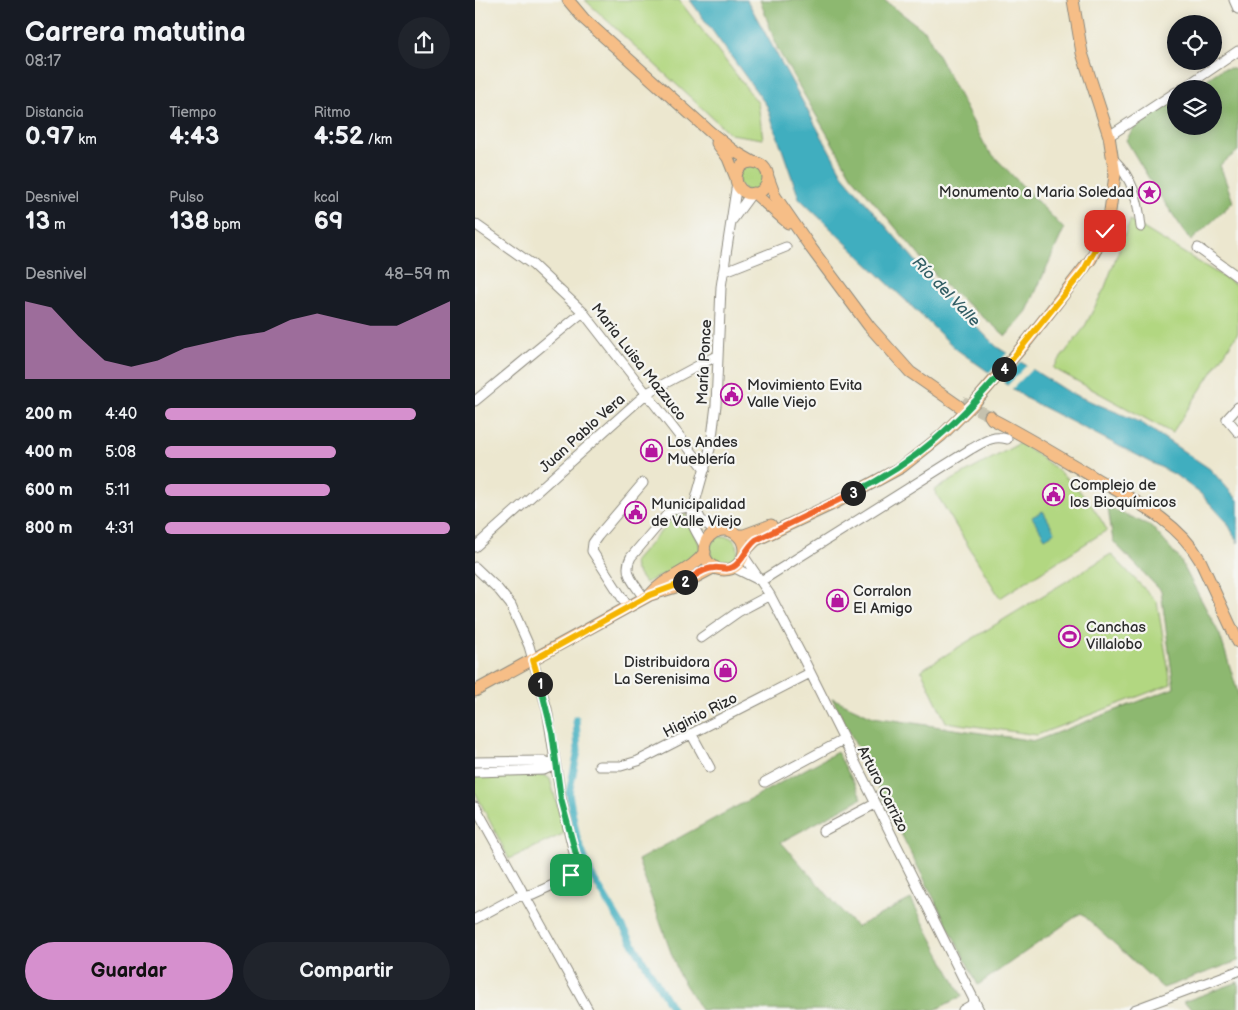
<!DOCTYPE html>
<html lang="es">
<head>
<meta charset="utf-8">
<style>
	:root { --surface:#171b24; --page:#20242c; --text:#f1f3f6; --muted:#9ea1a6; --accent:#d690ce }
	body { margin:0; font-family:"Balsamiq Sans",sans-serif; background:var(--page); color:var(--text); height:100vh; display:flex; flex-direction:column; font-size:19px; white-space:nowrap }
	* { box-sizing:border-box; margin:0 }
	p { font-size:16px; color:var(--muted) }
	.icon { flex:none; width:28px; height:28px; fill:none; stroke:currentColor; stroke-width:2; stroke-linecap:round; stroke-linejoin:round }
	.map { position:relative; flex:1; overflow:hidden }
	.sheet { display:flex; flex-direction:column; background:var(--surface); width:475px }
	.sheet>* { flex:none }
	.buttons { position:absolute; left:692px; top:15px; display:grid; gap:10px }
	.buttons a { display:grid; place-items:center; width:55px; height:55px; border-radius:50%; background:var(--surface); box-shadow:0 2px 12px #0003; font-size:25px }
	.pin { position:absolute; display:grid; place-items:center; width:42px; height:42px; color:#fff; margin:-21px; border-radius:10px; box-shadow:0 2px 8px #0006 }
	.km { position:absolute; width:25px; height:25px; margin:-12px; border-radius:50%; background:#222; color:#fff; font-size:14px; line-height:25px; text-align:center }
	.round { display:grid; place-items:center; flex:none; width:52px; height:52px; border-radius:26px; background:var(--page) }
	.head { display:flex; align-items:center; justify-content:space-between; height:85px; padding:0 25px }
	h1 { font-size:28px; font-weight:700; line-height:38px }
	.metrics { display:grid; grid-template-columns:repeat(3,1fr); gap:8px; height:85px; padding:5px 25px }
	.metrics div { display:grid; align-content:center }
	.metrics b { font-size:25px; font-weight:700 }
	.metrics small { font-size:14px; font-weight:400 }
	.metrics p { font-size:14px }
	.chart { height:140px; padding:10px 25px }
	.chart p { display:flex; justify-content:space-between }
	.chart svg { width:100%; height:90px; margin-top:5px; fill:var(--accent); opacity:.7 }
	.button { display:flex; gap:10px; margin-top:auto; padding:10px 25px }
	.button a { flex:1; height:58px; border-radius:30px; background:var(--accent); color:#111; font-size:20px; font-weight:700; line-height:58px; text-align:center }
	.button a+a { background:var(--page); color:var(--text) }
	ul { padding:0 25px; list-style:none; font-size:16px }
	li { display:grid; grid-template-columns:80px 60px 1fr; align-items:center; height:38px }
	li i { height:12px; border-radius:6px; background:var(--accent) }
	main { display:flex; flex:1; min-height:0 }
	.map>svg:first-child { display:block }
	.green { fill:#b2d781; stroke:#6e8156 }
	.forest { fill:#8db86f; stroke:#5c724d }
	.water { fill:#41aebf; stroke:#366c75 }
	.pier { fill:#ece7cf }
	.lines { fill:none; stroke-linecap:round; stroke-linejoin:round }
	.canal { stroke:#41aebf; stroke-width:7 }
	.major-tunnel { stroke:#c5c1ae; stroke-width:11; stroke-dasharray:11 5.5; stroke-linecap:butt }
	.minor-casing { stroke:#8c897d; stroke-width:11 }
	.major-casing { stroke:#8c897d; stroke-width:13 }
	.minor { stroke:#fff; stroke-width:9 }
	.major { stroke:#f6be87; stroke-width:11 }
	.split-1-casing { stroke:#fff; stroke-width:10 }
	.split-2-casing { stroke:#fff; stroke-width:10 }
	.split-3-casing { stroke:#fff; stroke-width:10 }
	.split-4-casing { stroke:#fff; stroke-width:10 }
	.split-5-casing { stroke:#fff; stroke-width:10 }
	.split-1 { stroke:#22a559; stroke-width:6 }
	.split-2 { stroke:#f5b400; stroke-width:6 }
	.split-3 { stroke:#f0652b; stroke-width:6 }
	.split-4 { stroke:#22a559; stroke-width:6 }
	.split-5 { stroke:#f5b400; stroke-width:6 }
	.labels { text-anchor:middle; stroke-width:4.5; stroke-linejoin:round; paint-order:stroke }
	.poi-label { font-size:15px; fill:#2b2b2b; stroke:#f6f6f2; text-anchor:start }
	.street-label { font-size:15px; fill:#2b2b2b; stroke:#f6f6f2 }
	.water-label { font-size:16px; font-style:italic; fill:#345f66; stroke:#f6f6f2 }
</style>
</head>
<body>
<main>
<section class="sheet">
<div class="head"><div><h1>Carrera matutina</h1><p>08:17</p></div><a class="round"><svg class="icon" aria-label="share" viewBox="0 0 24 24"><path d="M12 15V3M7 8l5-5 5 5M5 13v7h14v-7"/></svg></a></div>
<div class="metrics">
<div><p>Distancia</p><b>0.97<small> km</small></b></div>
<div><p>Tiempo</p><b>4:43</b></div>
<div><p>Ritmo</p><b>4:52<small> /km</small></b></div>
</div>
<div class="metrics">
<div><p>Desnivel</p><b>13<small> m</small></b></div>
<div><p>Pulso</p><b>138<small> bpm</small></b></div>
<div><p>kcal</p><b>69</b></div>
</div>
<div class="chart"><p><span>Desnivel</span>48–59 m</p>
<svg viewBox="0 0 160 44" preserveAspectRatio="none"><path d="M0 44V6L10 9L20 23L30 35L40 38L50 35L60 29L70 26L80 23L90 21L100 15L110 12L120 15L130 18L140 18L150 12L160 6V44z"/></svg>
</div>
<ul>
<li><b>200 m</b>4:40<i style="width:88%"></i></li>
<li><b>400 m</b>5:08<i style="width:60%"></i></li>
<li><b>600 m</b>5:11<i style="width:58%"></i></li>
<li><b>800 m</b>4:31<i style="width:100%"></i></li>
</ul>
<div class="button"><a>Guardar</a><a>Compartir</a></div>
</section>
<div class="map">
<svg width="763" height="1010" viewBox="0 0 763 1010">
	<rect width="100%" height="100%" fill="#f6f6f2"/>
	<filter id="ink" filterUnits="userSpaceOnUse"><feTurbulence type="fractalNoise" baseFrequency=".02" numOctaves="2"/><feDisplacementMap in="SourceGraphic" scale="10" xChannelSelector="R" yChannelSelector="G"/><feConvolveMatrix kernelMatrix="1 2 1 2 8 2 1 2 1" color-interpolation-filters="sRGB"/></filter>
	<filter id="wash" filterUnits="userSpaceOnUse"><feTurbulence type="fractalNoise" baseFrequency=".0096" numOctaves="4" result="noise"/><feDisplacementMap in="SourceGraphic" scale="20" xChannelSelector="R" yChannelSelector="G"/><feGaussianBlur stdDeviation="1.12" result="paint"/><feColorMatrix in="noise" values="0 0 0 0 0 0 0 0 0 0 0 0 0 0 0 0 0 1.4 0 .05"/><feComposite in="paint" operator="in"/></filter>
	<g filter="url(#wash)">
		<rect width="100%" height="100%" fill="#ece7cf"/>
		<path class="green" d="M110,0h94l79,103 5,36 -33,-5z
			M263 178a13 13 0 1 1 26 0a13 13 0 1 1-26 0Z
			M655,220l108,66v47l-66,100 -119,-65 31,-40 21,-41z
			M545,443c38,25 65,47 87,87l-107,68 -66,-108z
			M202,513l9,2c4,13 13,23 15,36l-26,21 -8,1 -22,10 -10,-14 -1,-7z
			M235 550a14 14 0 1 1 28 0a14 14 0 1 1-28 0Z
			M636,554l46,48 14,82 -134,51 -91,-13 -25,-52z
			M69,775l6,4 15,54 -56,26 -34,-67v-16z"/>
		<path class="forest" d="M285,0h124l42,32 61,117 77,80 -37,82 -21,25 -62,-51 -93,-110 -73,-125z
			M756,68l7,3v80l-18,14 13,37 -42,39 -37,-54 -28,-47 7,-11 43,-30v27h38v-37h-22l30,-20z
			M633,507l43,19 28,32 41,77 18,58v268l-75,27 -82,-75 -103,72 -146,-287 41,19 162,24 139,-53 -13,-97 -48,-50z
			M362,752l25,46 -81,44 75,85 55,-28 51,97 -27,14h-234l-22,-35 -41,-115z
			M763,982v28h-43l-12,-8z"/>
		<path class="water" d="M215,0h57l97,177 99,116 54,54 71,45 72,30 70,47 28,31v43l-11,-21 -26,-28 -27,-20 -147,-75 -71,-50 -157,-151 -32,-92z
			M568,511l12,21 -10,6 -13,-21z"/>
		<path class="pier" d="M533,352l14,8 -20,24 -14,-9z
			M553,364l6,3 -23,23 -5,-3z"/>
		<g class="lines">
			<path class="canal" d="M101,719l2,32 -9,42 8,45 14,36 82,136"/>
		</g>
	</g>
	<g filter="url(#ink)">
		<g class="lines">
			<path class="major-tunnel" d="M487,402l28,14"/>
			<defs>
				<path id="minor" d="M759,0l4,9
					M707,89l56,-38
					M634,136l67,-44
					M638,159c20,20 25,40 28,68
					M258,219l19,-26
					M0,224l58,41 50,47 122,157
					M723,248l40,29
					M248,272l63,-25
					M0,401l108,-89
					M763,407l-11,12 11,13
					M219,506l7,14 17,12
					M0,547l172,-154 71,-38
					M230,548c-6,-15 -20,-27 -11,-42l17,-61 5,-40 5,-118 16,-104
					M268,555l27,40 34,65 175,350
					M0,567l23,22 13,16 18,41 18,63 14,90 16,66 -6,10 -5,4 -33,15 -17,3 -41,22
					M258,567l26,13
					M286,581l210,-132c13,-7 21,-14 36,-10
					M169,598c-9,-14 -22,-25 -13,-41l40,-47 23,-4
					M153,607l-36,-56 1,-8 5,-7 45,-53
					M226,638l37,-26 32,-17
					M217,735l18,33
					M0,762l69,-1 11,4
					M124,766h22l17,-5 172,-88
					M0,772l69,-2 11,-5
					M290,782l78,-42
					M0,806l113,204
					M348,831l52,-27
					M488,1010l12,-7
					M659,1010l104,-39"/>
				<path id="major" d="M93,0l16,19 125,112 25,20 19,11
					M242,143l11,15 8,20
					M261 178a16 16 0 1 1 32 0a16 16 0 1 1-32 0Z
					M293,177l7,19 36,52 58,78 41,46 49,34
					M279,193l34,30
					M515,416l2,3c35,18 69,39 103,59 38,22 83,43 105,82l38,82
					M229 550a20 20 0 1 1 40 0a20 20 0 1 1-40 0Z
					M262,535h7l27,-10
					M269,552l12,-12 81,-38 65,-35 39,-31 35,-35 52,-61 63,-81 14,-28 5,-20 5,-36 -6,-39 -27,-83 -9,-53
					M175,595c15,-19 41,-23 55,-43
					M0,691l175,-96 29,-9 36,-19"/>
			</defs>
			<use href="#minor" class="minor-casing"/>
			<use href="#major" class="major-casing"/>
			<use href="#minor" class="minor"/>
			<use href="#major" class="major"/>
		</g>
	</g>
	<g class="lines" filter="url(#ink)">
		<defs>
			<path id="split-1" d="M65,684l12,48 9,67 16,59v7l-6,10"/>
			<path id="split-2" d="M65,684l-7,-24 117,-65 35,-13"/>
			<path id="split-3" d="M210,582c8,-5 19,-14 29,-14 7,-1 12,3 19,-1 10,-5 12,-18 23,-27l97,-47"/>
			<path id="split-4" d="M378,493c65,-31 105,-71 151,-124"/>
			<path id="split-5" d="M529,369l80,-99 21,-39"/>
		</defs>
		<use href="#split-1" class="split-1-casing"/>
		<use href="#split-2" class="split-2-casing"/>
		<use href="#split-3" class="split-3-casing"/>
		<use href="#split-4" class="split-4-casing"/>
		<use href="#split-5" class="split-5-casing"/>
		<use href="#split-1" class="split-1"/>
		<use href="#split-2" class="split-2"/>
		<use href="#split-3" class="split-3"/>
		<use href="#split-4" class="split-4"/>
		<use href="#split-5" class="split-5"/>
	</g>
	<defs>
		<symbol id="sight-ring" viewBox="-11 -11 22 22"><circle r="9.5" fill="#f6f6f2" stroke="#b5179e" stroke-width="1.5"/><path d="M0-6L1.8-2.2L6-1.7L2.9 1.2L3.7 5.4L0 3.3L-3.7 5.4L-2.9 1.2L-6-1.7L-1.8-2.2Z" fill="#b5179e"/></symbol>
		<symbol id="civic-ring" viewBox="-11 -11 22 22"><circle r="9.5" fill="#f6f6f2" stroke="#b5179e" stroke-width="1.5"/><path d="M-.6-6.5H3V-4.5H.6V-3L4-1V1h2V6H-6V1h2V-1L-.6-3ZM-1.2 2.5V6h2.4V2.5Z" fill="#b5179e"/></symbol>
		<symbol id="shop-ring" viewBox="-11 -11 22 22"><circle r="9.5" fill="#f6f6f2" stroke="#b5179e" stroke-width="1.5"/><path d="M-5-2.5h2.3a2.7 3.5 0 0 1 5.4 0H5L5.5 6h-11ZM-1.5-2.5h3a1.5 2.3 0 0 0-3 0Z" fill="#b5179e"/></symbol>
		<symbol id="stadium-ring" viewBox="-11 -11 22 22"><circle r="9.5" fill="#f6f6f2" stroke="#b5179e" stroke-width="1.5"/><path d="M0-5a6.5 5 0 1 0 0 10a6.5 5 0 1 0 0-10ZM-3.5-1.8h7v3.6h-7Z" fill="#b5179e"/></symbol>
	</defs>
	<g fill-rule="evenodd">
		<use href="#sight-ring" x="662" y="180" width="25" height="25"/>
		<use href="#civic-ring" x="244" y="382" width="25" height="25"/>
		<use href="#shop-ring" x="164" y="438" width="25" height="25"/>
		<use href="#civic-ring" x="566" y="482" width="25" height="25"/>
		<use href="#civic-ring" x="148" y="500" width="25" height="25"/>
		<use href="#shop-ring" x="350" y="588" width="25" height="25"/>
		<use href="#stadium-ring" x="582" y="624" width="25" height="25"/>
		<use href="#shop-ring" x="238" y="658" width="25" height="25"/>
	</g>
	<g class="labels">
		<g class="poi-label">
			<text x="659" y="197" text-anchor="end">Monumento a Maria Soledad</text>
			<text x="272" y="390">Movimiento Evita<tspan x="272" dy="17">Valle Viejo</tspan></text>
			<text x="192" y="447">Los Andes<tspan x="192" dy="17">Mueblería</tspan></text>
			<text x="595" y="490">Complejo de<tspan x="595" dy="17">los Bioquímicos</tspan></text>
			<text x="176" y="509">Municipalidad<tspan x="176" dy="17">de Valle Viejo</tspan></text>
			<text x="378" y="596">Corralon<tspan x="378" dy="17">El Amigo</tspan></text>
			<text x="611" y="632">Canchas<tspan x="611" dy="17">Villalobo</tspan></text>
			<text x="235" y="667" text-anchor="end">Distribuidora<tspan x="235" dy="17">La Serenisima</tspan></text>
		</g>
		<g class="street-label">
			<text transform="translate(164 362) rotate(52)" y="5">Maria Luisa Mazzuco</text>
			<text transform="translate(229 362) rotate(-87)" y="5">María Ponce</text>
			<text transform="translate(107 433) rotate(-42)" y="5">Juan Pablo Vera</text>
			<text transform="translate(225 715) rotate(-27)" y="5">Higinio Rizo</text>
			<text transform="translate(408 789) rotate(63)" y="5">Arturo Carrizo</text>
		</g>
		<g class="water-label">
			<text transform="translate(472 291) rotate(46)" y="6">Río del Valle</text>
		</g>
	</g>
</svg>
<div class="buttons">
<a><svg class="icon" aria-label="locate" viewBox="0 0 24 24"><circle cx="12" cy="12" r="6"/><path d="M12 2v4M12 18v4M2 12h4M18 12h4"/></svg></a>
<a><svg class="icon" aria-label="layers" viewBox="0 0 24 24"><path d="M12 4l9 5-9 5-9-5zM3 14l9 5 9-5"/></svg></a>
</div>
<div class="pin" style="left:96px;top:875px;background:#1e9e55"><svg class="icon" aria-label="arrive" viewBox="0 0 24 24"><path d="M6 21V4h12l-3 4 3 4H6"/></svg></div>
<div class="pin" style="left:630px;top:231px;background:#d93025"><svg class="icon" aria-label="check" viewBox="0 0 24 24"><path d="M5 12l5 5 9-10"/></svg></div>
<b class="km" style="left:65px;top:684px">1</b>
<b class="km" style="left:210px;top:582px">2</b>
<b class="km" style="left:378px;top:493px">3</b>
<b class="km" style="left:529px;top:369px">4</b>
</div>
</main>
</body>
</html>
